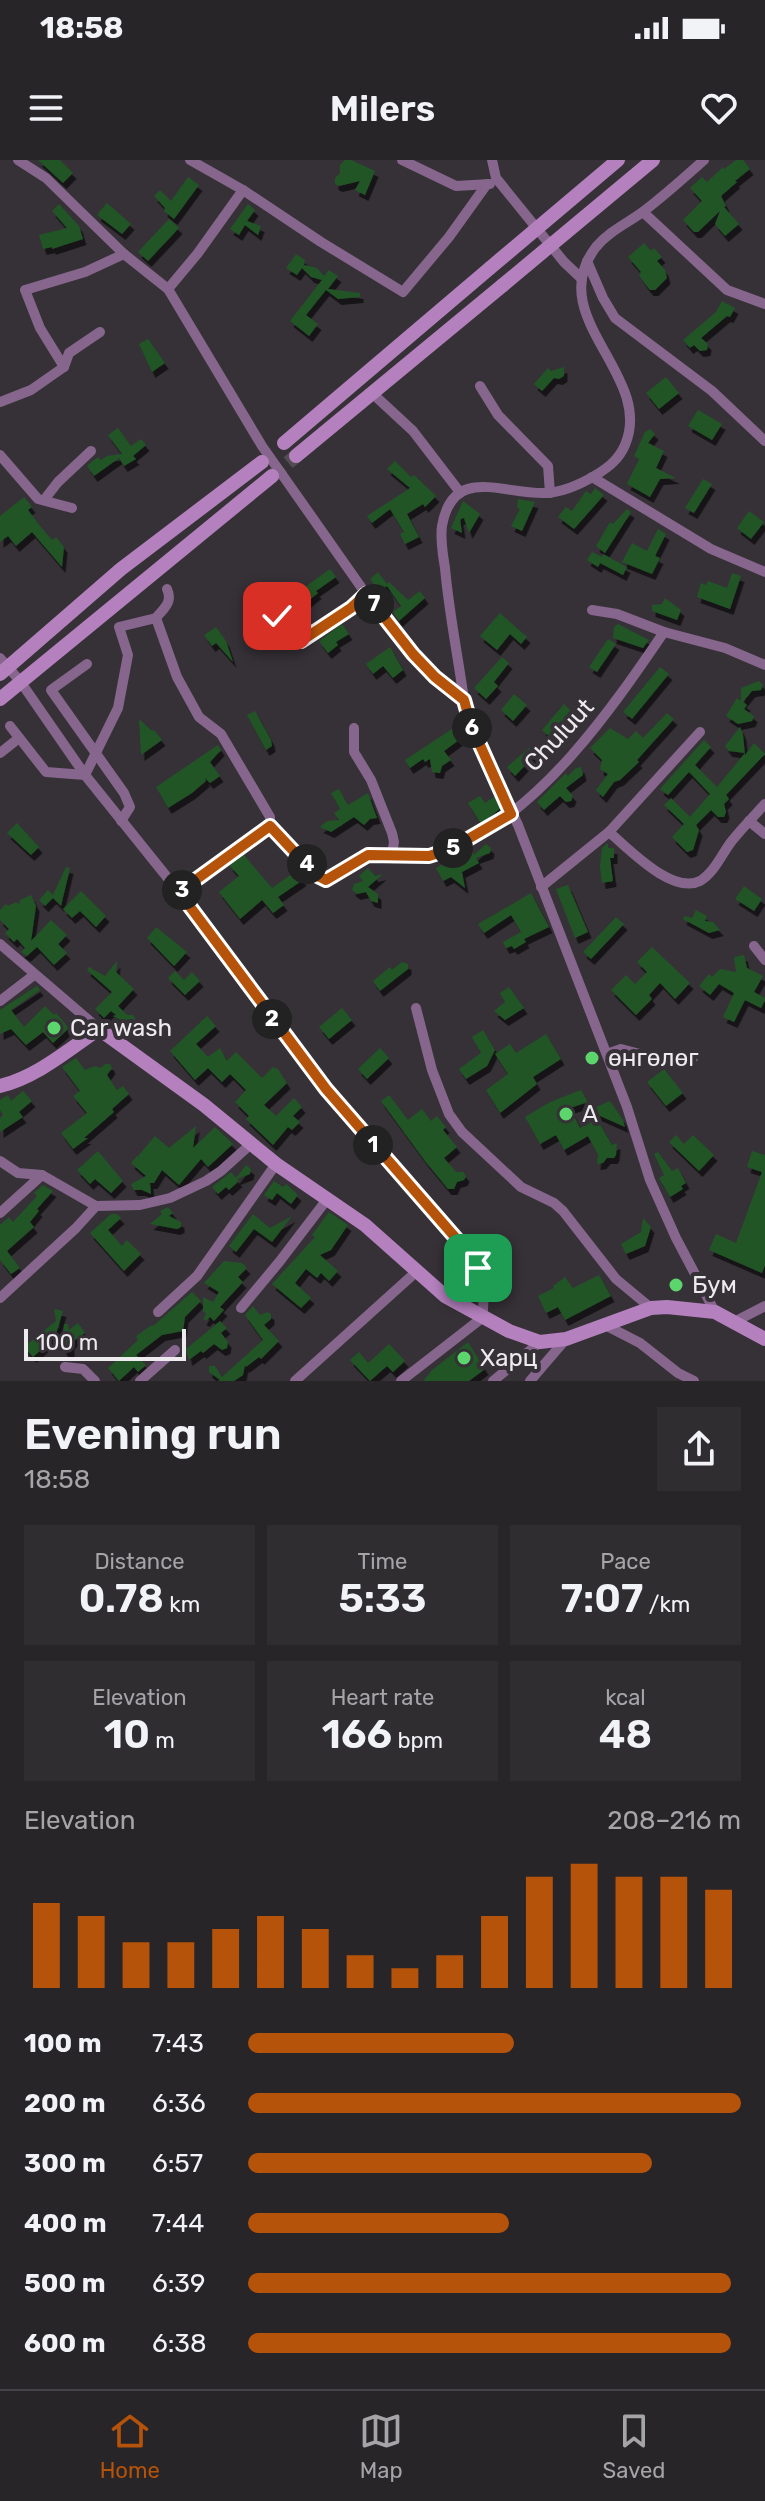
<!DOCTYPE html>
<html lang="en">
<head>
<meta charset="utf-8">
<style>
  :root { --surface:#282529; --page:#302d31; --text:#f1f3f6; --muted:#a5a5a8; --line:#444246; --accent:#b45309 }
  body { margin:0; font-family:Rubik,sans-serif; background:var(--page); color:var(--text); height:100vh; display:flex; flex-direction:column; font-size:30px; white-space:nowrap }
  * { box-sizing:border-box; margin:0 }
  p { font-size:26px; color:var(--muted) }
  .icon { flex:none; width:44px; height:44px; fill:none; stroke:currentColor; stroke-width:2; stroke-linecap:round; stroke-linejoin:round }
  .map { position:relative; height:1221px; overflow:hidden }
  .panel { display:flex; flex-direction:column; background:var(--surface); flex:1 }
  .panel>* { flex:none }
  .scale { position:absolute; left:24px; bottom:20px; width:162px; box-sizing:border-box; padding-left:8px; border:4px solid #eeebef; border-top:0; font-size:22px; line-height:28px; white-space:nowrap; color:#eeebef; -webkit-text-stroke:6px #363137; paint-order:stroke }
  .pin { position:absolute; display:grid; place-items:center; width:68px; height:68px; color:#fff; margin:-34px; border-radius:16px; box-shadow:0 4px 12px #0006 }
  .km { position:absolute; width:40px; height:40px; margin:-20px; border-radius:50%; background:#222; color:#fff; font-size:22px; line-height:40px; text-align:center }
  .round { display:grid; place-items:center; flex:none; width:84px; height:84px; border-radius:0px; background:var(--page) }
  .overview { display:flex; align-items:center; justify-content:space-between; height:136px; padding:0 24px }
  h1 { font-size:44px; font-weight:600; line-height:60px }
  .metrics { display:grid; grid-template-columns:repeat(3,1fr); gap:12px; height:136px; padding:8px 24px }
  .metrics div { display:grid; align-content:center; border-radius:0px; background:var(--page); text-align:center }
  .metrics b { font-size:40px; font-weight:600 }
  .metrics small { font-size:22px; font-weight:400 }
  .metrics p { font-size:22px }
  .chart { height:224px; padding:16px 24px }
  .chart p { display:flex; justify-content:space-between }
  .chart svg { width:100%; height:144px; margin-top:8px; stroke:var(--accent); stroke-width:6 }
  ul { padding:0 24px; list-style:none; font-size:26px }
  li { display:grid; grid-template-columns:128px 96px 1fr; align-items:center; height:60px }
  li i { height:20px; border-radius:10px; background:var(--accent) }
  .status { display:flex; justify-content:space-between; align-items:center; height:56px; padding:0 40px; background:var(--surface); direction:ltr }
  .status svg { height:22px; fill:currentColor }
  header { display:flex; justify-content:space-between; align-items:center; height:104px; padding:0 24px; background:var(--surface); font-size:36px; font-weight:600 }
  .tab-bar { display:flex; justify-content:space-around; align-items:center; height:112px; border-top:2px solid var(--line); background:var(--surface); font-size:22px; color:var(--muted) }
  .tab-bar a { display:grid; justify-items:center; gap:4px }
  .tab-bar .selected { color:var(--accent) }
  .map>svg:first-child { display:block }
  .building { fill:#205527; filter:url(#shadow) }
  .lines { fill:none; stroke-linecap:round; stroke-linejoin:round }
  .secondary-tunnel { stroke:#524d53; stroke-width:14; stroke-dasharray:14 7; stroke-linecap:butt }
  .street { stroke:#86668c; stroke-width:10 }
  .secondary { stroke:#b481be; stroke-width:14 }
  .secondary-bridge { stroke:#b481be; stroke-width:14 }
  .route-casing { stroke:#fff; stroke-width:16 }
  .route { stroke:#b45309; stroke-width:10 }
  .poi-dot { fill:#5dd56d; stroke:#363137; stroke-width:3 }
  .labels { text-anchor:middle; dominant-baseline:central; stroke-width:8; stroke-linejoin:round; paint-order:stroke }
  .street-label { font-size:24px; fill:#eeebef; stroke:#363137 }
  .poi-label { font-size:24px; fill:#eeebef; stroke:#363137; text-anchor:start }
</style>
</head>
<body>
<div class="status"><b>18:58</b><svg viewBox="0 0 49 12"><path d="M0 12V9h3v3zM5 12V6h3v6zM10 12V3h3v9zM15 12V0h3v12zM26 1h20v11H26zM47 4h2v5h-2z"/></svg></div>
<header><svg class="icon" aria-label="menu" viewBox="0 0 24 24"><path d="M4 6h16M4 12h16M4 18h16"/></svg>Milers<svg class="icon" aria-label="heart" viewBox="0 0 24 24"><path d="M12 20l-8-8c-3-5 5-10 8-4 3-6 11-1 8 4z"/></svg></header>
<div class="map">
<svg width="765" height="1221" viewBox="0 0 765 1221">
  <defs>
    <filter id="shadow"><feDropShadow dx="3.5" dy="6" stdDeviation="0" flood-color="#0009"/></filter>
  </defs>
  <rect width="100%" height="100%" fill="#363137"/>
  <g class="building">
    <polygon points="38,0 60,0 73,13 63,23"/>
    <polygon points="345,0 351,0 375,11 365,35 355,30 360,21 339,26 335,24 335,18 340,13 340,5"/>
    <polygon points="736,0 743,0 750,9 735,21 737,22 721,36 726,46 724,47 739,64 725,76 715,64 720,51 698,72 694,72 683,60 702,41 690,28 702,17 707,22 723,7 724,9"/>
    <polygon points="188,17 199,25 174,59 164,51 165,48 154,36 160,30 171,41"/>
    <polygon points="107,43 131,64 122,74 97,55"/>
    <polygon points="59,44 79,66 83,79 52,89 52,87 43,89 39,75 67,68 52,51"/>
    <polygon points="248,44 255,50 247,61 261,66 258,75 245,65 239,75 230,69"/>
    <polygon points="169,59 179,68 148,101 138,92"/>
    <polygon points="644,83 651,91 654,88 662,97 657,101 665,110 667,118 655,130 650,130 645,124 639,115 641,112 628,97"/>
    <polygon points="296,94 305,100 304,105 317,108 324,116 329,110 338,116 328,129 360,133 360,137 338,139 326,130 306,155 318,164 309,176 290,161 322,120 311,117 302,108 297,115 286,108"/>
    <polygon points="722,141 735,148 730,157 727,156 701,178 708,184 707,190 700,191 694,185 690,188 683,180 716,152"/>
    <polygon points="148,179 165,203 152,212 139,184"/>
    <polygon points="564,207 564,216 559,219 554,218 542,231 534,224 548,208 551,211"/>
    <polygon points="666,217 679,233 659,249 646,233"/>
    <polygon points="698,250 722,264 712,280 688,266"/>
    <polygon points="118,268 131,286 141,279 146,285 133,296 136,299 124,306 119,298 94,316 87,306 90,303 98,297 101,300 107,296 122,294 108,275"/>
    <polygon points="650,269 655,274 648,283 664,291 656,308 676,318 660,319 650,337 627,324 639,299 634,296 645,272"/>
    <polygon points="395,301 411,317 414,315 436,336 425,347 423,344 407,354 419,377 405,384 400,374 404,372 390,349 372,363 367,356 410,328 387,309"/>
    <polygon points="703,319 712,324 694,353 685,348"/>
    <polygon points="595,328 604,335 574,369 558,357 566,347 572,351 586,331 591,334"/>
    <polygon points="24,337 32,347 28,350 40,366 52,380 56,377 64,387 62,407 32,372 16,386 8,376 0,382 0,356"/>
    <polygon points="518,339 535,342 522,371 511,366 520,349 517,348"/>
    <polygon points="463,341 480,354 469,373 464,358 460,359 462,373 451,368"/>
    <polygon points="627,349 631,352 605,393 596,386 610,362 613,364"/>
    <polygon points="749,351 764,362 751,379 737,368"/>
    <polygon points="658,369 666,374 655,396 660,398 652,414 622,402 632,383 647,391"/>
    <polygon points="592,392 602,397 603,394 627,407 623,415 600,403 598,407 587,400"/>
    <polygon points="330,409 336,417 316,431 318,433 307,442 304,439 293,448 287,440"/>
    <polygon points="378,412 387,424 389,422 408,440 420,431 425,438 399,461 393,452 401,446 387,426 380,432 370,419"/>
    <polygon points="732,413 741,416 730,449 697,437 701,423 706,425 708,421 727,428"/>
    <polygon points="665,438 681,450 677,460 652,451 652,445 662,444"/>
    <polygon points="500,453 527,477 521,484 510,474 497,490 480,476"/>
    <polygon points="342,464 349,474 336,482 338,485 328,493 319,481"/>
    <polygon points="618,464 649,480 643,488 613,478 614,467"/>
    <polygon points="216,467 226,481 233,502 216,483 212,486 204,475"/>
    <polygon points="608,479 616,484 597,512 589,507"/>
    <polygon points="390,487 403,510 393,518 383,506 373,514 366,504"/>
    <polygon points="502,497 509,503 494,522 498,526 486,539 474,528"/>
    <polygon points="660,507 669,514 632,559 623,552"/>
    <polygon points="759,521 763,525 761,530 752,531 743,542 747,545 744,549 754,556 752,561 738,564 726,556 737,538 741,541 741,528"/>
    <polygon points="514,534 527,545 513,561 501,550"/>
    <polygon points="564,544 571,551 550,577 542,570"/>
    <polygon points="255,551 271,580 272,586 266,590 247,555"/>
    <polygon points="667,553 674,559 637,600 639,602 620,620 614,622 603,637 596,630 608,614 600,609 602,600 590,588 610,568 628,579 636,571 643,578"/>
    <polygon points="139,559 152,571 154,570 162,580 141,595"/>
    <polygon points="455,567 463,577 444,591 451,600 442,606 440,613 432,612 430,599 425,602 423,599 410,608 405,600"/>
    <polygon points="740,567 743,575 745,595 754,583 765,594 726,635 729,639 724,644 726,652 724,657 718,657 711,650 696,665 699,670 693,690 687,692 672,677 684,664 664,645 671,638 690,657 710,634 689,612 668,635 660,629 704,580 711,587 695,605 717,627 745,593 729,591 725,586"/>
    <polygon points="218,585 221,590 210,602 220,616 210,623 205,618 206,621 192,633 168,648 156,627"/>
    <polygon points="529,588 535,590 535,595 515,616 507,607"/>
    <polygon points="581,607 583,615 566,628 573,636 571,641 566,642 560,636 544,650 537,642 566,613 568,616 576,608"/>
    <polygon points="339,629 348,645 368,633 377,658 370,659 364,665 354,657 331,672 320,667 327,661 339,660 334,653 340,649 331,633"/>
    <polygon points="480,636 485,643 494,637 501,648 481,664 468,643"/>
    <polygon points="17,663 39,687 31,695 7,673"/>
    <polygon points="608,683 608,688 614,688 614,698 610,698 613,721 602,723 600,706 602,688"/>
    <polygon points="486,684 491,688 490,693 476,698 479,703 462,712 465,728 451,717 443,721 436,708 471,690 474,695"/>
    <polygon points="244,695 272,728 296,711 303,720 278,737 284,745 273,753 262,740 240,759 219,732 239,716 229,705"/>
    <polygon points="66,707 70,708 61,746 53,738 45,746 39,740 48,730 53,735"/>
    <polygon points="368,708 375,716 383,714 368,727 378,734 378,743 371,741 366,732 357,734 352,730 354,724 363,721 359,716"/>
    <polygon points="568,725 588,772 575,778 556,729"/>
    <polygon points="744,726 762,739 754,751 735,739"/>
    <polygon points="81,731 106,756 96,767 80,751 72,758 63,749"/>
    <polygon points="531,733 549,767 524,779 526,782 514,789 512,786 506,788 503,782 521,772 511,755 484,773 478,764"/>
    <polygon points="31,735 36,746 31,781 51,760 67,775 58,784 67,793 54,805 37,787 27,796 21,792 25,788 17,779 14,782 5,773 9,769 0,760 0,750 6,744 8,746 16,742 19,745 20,740"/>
    <polygon points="696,750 707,756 705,761 713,762 720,770 709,773 683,759 684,756 692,758"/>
    <polygon points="616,757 624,764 591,799 583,792"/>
    <polygon points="156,767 187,792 174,806 147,778"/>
    <polygon points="652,787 690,823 675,839 660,823 649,835 652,839 636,855 611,830 626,815 635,824 647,812 637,802"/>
    <polygon points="744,795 747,808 763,816 754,832 765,838 765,840 761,848 745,840 734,862 723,857 734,833 719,824 710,835 699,826 709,814 712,817 720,809 736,812 734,797"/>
    <polygon points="117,801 116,812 134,829 118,846 127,855 133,855 142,869 122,861 113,856 116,855 111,851 104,858 95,849 112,832 87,810 89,807 105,816"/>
    <polygon points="402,802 408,804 408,809 380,831 373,821 390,807 392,810"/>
    <polygon points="175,811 184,820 192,812 200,821 185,835 168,818"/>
    <polygon points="37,826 40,830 11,850 24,867 45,846 54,855 56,853 69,868 53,883 43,872 26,885 11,869 0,874 0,850"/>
    <polygon points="509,827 524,848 505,860 494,851 505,842 500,833"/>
    <polygon points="342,848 352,860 329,879 319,867"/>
    <polygon points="207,856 216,866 196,884 208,897 220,888 227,901 236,892 262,918 273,907 278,909 287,923 264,945 276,956 294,938 302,947 293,956 300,962 292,970 288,967 273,985 246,959 249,956 235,942 246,930 230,914 222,922 208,908 195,920 170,891"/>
    <polygon points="483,870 495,890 487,906 466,919 459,909 481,893 472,877"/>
    <polygon points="546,874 561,899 533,917 537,924 500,953 486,930 508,914 495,894 510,884 516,893"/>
    <polygon points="380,888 389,898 367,919 358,909"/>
    <polygon points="76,898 85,910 95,906 101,908 105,904 110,904 112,908 107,915 117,930 123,926 129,934 112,949 114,952 84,978 88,978 73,989 61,973 87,953 73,936 80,931 62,907"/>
    <polygon points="664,909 683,933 666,946 647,922"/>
    <polygon points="581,930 588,942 570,948 580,968 597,959 612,985 617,983 616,995 614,998 607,998 603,1003 597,1004 598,995 588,976 564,990 556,975 540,984 525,957 550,942"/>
    <polygon points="23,931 32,941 19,952 23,957 0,972 0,958 3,955 0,950 0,940 8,935 11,941"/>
    <polygon points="389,935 408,960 422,949 431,961 437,956 446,967 443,970 457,987 444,998 456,1012 463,1012 466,1016 464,1020 457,1022 454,1029 448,1029 425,1001 381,941"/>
    <polygon points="610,941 623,960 625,967 598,955 594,948"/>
    <polygon points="196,966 193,988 215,967 233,984 208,1007 201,999 179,1025 162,1010 154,1023 150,1023 151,1034 142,1030 134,1030 131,1024 146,1016 131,1003 137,996 140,998 138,996 155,976 169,988"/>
    <polygon points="676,975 684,984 693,975 714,995 699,1011 669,982"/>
    <polygon points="98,991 123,1021 111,1033 95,1019 90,1024 77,1010"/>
    <polygon points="752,991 765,995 765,1105 762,1113 709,1090 716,1074 736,1083 762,1012 747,1007"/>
    <polygon points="658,992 672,1011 678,1008 686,1023 681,1026 683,1029 670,1037 659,1018 664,1015 654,994"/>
    <polygon points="246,1005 251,1009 250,1014 237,1019 239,1021 229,1030 226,1027 218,1034 212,1027 231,1012 236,1018"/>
    <polygon points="274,1021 283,1027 286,1024 298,1035 291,1044 277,1033 272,1040 264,1035"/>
    <polygon points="43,1025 53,1031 37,1049 39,1051 30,1062 34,1067 7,1091 20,1108 11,1114 0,1100 0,1065 9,1057 13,1062 37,1036 34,1033"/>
    <polygon points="168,1047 173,1053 169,1056 181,1062 181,1067 177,1069 150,1064 162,1054 160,1051"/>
    <polygon points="329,1052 348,1065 331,1090 320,1095 338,1111 329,1121 321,1113 317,1118 306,1109 295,1123 311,1138 301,1148 272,1124 315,1077 312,1075"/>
    <polygon points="111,1054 117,1054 121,1058 108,1070 122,1086 127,1080 141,1094 124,1111 90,1073"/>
    <polygon points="253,1054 270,1068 292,1056 272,1082 254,1069 236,1092 229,1086"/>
    <polygon points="643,1058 651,1067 645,1086 626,1094 621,1084 641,1072"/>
    <polygon points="224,1101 242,1103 247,1108 238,1117 243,1122 220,1147 224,1150 214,1161 210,1157 206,1161 203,1159 206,1154 203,1151 203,1137 213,1142 219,1132 204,1123"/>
    <polygon points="599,1115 611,1136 565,1160 558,1147 546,1153 538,1136 554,1128 553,1126 565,1117 573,1128"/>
    <polygon points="192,1132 201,1141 185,1157 183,1171 162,1175 136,1195 146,1205 138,1212 134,1207 119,1221 108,1208 138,1180 136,1176 152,1165 153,1166"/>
    <polygon points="253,1146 260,1155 267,1152 271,1154 271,1159 264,1165 279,1181 261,1199 259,1197 246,1207 245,1205 243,1215 234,1221 218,1221 220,1220 209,1212 209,1206 215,1206 222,1217 263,1180 245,1155"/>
    <polygon points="54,1149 63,1151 55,1177 33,1197 24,1187 56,1161"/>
    <polygon points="220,1161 227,1168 221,1173 228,1182 227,1188 222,1190 214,1184 203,1193 201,1191 189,1200 186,1189"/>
    <polygon points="78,1163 85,1173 71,1183 71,1191 66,1192 63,1189 64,1164 68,1164 69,1170"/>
    <polygon points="468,1182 485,1209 469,1221 423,1221 432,1210"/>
    <polygon points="389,1184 405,1201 393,1212 387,1206 370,1221 350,1200 359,1192 368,1203"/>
  </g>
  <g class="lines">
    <polyline class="secondary-tunnel" points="272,316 296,296"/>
    <g class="street">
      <polyline points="18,0 46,18 124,94 168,129 262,286 366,434 413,494 435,517 464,540"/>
      <polyline points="190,0 243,30 321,82 403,132 449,77 487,24"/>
      <polyline points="402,0 456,26 490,24"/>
      <polyline points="492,0 496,18 564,102 582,119"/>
      <path d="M704,0C685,17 665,35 644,51C628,63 609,71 596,87C542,157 655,215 625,285C619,299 609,307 596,315C581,324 564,332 546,333C503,335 453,304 442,366C440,380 443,395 445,408C449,453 458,496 464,540L471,565L518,665L603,885L627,947L650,1020L676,1078L715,1152"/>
      <polyline points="643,52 727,130 765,144"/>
      <polyline points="587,101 603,138 615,158 712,231 765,281"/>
      <polyline points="168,129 198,93 243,30"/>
      <polyline points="64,207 69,193 100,172"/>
      <polyline points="480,226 498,255 548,306 550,333"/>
      <polyline points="372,233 413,271 459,331"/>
      <polyline points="0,242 31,230 64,207 40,168 25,130 85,112 124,94"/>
      <polyline points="0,295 38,339 72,348"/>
      <polyline points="592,317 711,389 765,412"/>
      <polyline points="44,340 58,322 91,291"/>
      <path d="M167,429C173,442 164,448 156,458L177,517L199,557L221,574L270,657V666"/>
      <polyline points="592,450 617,454 664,472 725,488 765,505"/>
      <polyline points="277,456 295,481 301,481 351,448 366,434"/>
      <path d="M0,498L20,521L85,615L179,732L326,929L461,1084C479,1109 487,1126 482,1158L401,1221"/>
      <polyline points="87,504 51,530 124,633 130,647 121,661"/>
      <polyline points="10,566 46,612 85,615 118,548 128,495 119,467 156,458"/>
      <polyline points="354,568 354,592 371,620 392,673 394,682 392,694"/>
      <polyline points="0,593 19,578"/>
      <polyline points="749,661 765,674"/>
      <path d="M609,672C628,688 672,735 700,721C714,713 722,694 731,682C742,668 754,656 765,644"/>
      <polyline points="541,727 609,672 700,572"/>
      <path d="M179,732L270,666L316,715L326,720C338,711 353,699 368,695C396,687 421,702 453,688C542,650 611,550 664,472"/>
      <polyline points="0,784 99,869"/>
      <polyline points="754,786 765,800"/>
      <polyline points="0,841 34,815"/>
      <polyline points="416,848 432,910 449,954 462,972 521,1027 554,1043 563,1051 616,1119 651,1148"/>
      <polyline points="607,894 621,889 655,898 693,898"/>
      <polyline points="0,1001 18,1013 42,1015 96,1046 140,1045 170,1038 206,1021 221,1011 252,983"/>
      <polyline points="0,1053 42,1015"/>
      <polyline points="0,1138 76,1068 96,1046"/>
      <polyline points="241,1148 280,1101 328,1038"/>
      <polyline points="158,1152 197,1116 276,1004"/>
      <polyline points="734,1162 765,1146"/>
      <polyline points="605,1165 640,1183 678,1213 694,1221"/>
      <polyline points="65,1207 83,1209 95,1221"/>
      <polyline points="140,1221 175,1190"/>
      <polyline points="295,1221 416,1112"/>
      <polyline points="493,1221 540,1182"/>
      <polyline points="530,1221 566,1179"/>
    </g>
    <g class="secondary">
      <polyline points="284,283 490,108"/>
      <polyline points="296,296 503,125"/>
      <polyline points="0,514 121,409 262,302"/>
      <polyline points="0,539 272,316"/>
      <path d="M0,926C37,917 68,890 99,869L204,945L276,1004L365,1065L445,1136L509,1171L540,1182L566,1179L651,1148L667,1147L715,1152L765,1179"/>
    </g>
    <g class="secondary-bridge">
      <polyline points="490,108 618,0"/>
      <polyline points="503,125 653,0"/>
    </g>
  </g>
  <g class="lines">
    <defs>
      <polyline id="route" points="277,456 295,481 301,481 351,448 366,434 413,494 435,517 464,540 471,565 511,654 451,689 429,696 368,695 326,720 316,715 270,666 179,732 326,929 461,1084 478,1108"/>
    </defs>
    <use href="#route" class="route-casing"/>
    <use href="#route" class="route"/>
  </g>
  <g class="poi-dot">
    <circle cx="54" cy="868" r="8"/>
    <circle cx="592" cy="898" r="8"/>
    <circle cx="566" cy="954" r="8"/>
    <circle cx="676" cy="1125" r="8"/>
    <circle cx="464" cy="1198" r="8"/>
  </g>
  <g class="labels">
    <g class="street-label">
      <text transform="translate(559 575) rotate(-47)">Chuluut</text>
    </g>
    <g class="poi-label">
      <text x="70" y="868">Car wash</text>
      <text x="608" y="898">өнгөлөг</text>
      <text x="582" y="954">A</text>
      <text x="692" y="1125">Бум</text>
      <text x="480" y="1198">Харц</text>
    </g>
  </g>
</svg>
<div class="scale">100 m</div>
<div class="pin" style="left:478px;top:1108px;background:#1e9e55"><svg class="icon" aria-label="arrive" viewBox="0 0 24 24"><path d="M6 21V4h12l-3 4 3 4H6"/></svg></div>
<div class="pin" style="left:277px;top:456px;background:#d93025"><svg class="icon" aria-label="check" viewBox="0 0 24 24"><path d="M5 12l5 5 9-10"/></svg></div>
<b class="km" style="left:373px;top:985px">1</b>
<b class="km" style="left:272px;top:859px">2</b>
<b class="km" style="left:182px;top:730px">3</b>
<b class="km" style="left:307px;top:704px">4</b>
<b class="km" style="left:453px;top:688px">5</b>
<b class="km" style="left:472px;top:568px">6</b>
<b class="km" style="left:374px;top:444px">7</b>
</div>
<section class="panel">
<div class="overview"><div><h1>Evening run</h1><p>18:58</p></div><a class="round"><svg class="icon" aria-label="share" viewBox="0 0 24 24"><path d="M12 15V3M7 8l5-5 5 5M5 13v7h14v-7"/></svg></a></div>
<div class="metrics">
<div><p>Distance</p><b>0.78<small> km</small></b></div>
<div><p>Time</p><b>5:33</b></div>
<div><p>Pace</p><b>7:07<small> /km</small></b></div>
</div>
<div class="metrics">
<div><p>Elevation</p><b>10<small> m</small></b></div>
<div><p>Heart rate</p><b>166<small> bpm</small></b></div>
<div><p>kcal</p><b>48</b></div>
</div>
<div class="chart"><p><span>Elevation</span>208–216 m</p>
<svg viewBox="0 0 160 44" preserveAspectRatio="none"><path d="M5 44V18M15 44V22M25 44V30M35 44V30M45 44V26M55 44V22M65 44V26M75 44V34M85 44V38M95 44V34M105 44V22M115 44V10M125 44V6M135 44V10M145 44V10M155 44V14"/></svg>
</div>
<ul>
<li><b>100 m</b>7:43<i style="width:54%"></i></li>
<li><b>200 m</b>6:36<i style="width:100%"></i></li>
<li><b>300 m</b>6:57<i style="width:82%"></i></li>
<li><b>400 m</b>7:44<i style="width:53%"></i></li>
<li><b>500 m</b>6:39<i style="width:98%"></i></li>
<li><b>600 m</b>6:38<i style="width:98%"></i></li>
</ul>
</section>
<nav class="tab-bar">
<a class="selected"><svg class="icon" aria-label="home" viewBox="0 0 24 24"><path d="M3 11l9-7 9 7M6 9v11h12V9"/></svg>Home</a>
<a><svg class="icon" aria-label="map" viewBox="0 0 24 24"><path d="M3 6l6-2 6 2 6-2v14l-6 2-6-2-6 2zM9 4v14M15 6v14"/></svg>Map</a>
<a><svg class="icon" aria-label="saved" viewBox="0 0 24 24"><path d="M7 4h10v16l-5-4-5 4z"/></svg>Saved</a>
</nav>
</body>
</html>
